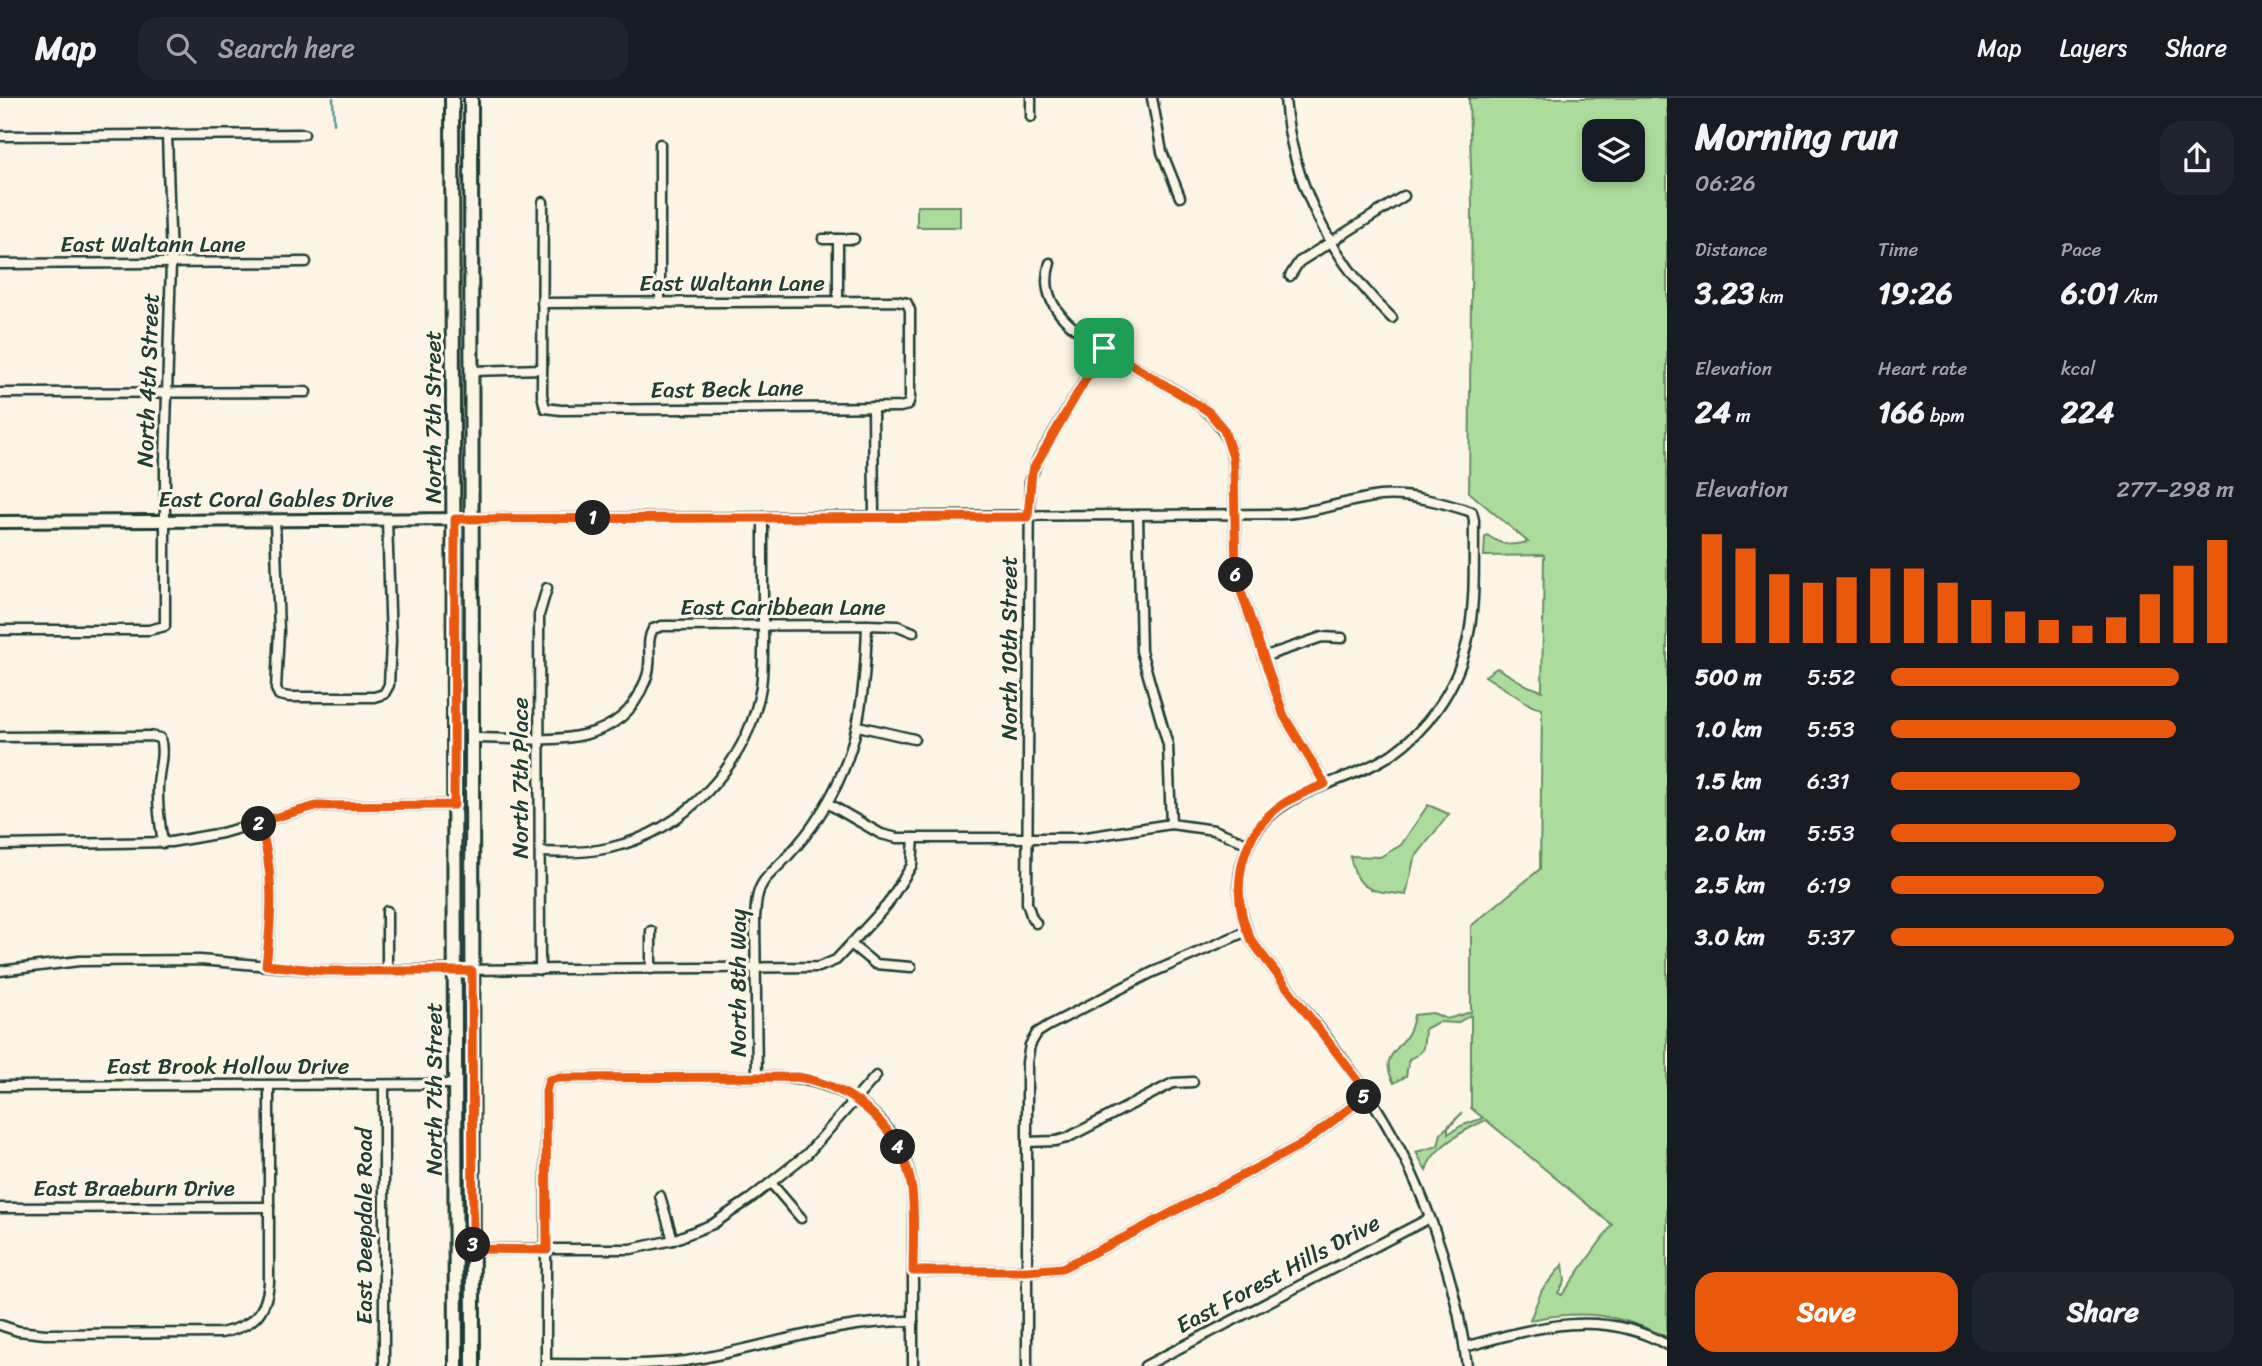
<!DOCTYPE html>
<html lang="en">
<head>
<meta charset="utf-8">
<style>
  :root { --surface:#171b24; --page:#20242c; --text:#f1f3f6; --muted:#9ea1a6; --line:#363941; --accent:#ea580c }
  body { margin:0; font-family:Sriracha,sans-serif; background:var(--page); color:var(--text); height:100vh; display:flex; flex-direction:column; font-size:26px; white-space:nowrap }
  * { box-sizing:border-box; margin:0 }
  p { font-size:23px; color:var(--muted) }
  .icon { flex:none; width:38px; height:38px; fill:none; stroke:currentColor; stroke-width:2; stroke-linecap:round; stroke-linejoin:round }
  .map { position:relative; flex:1; overflow:hidden }
  .panel { display:flex; flex-direction:column; background:var(--surface); width:595px }
  .panel>* { flex:none }
  .buttons { position:absolute; left:1582px; top:21px; display:grid; gap:14px }
  .buttons a { display:grid; place-items:center; width:63px; height:63px; border-radius:14px; background:var(--surface); box-shadow:0 4px 10px #0003; font-size:35px }
  .pin { position:absolute; display:grid; place-items:center; width:60px; height:60px; color:#fff; margin:-30px; border-radius:14px; box-shadow:0 4px 10px #0006 }
  .km { position:absolute; width:35px; height:35px; margin:-18px; border-radius:50%; background:#222; color:#fff; font-size:19px; line-height:35px; text-align:center }
  .round { display:grid; place-items:center; flex:none; width:74px; height:74px; border-radius:21px; background:var(--page) }
  .summary { display:flex; align-items:center; justify-content:space-between; height:119px; padding:0 28px }
  h1 { font-size:38px; font-weight:700; line-height:52px }
  .figures { display:grid; grid-template-columns:repeat(3,1fr); gap:10px; height:119px; padding:7px 28px }
  .figures div { display:grid; align-content:center }
  .figures b { font-size:30px; font-weight:700 }
  .figures small { font-size:19px; font-weight:400 }
  .figures p { font-size:19px }
  .chart { height:196px; padding:14px 28px }
  .chart p { display:flex; justify-content:space-between }
  .chart svg { width:100%; height:126px; margin-top:7px; stroke:var(--accent); stroke-width:6 }
  .button { display:flex; gap:14px; margin-top:auto; padding:14px 28px }
  .button a { flex:1; height:80px; border-radius:21px; background:var(--accent); color:#fff; font-size:28px; font-weight:700; line-height:80px; text-align:center }
  .button a+a { background:var(--page); color:var(--text) }
  ul { padding:0 28px; list-style:none; font-size:23px }
  li { display:grid; grid-template-columns:112px 84px 1fr; align-items:center; height:52px }
  li i { height:18px; border-radius:9px; background:var(--accent) }
  header { display:flex; align-items:center; gap:42px; box-sizing:border-box; height:98px; padding:0 35px; background:var(--surface); border-bottom:2px solid var(--line) }
  header strong { font-size:33px }
  nav { display:flex; gap:38px; margin-inline-start:auto; font-size:24px }
  .search { width:490px; height:63px; background:var(--page); display:flex; align-items:center; gap:18px; box-sizing:border-box; padding:0 24px; border-radius:21px; color:var(--muted); font-size:26px }
  main { display:flex; flex:1; min-height:0 }
  .map>svg:first-child { display:block }
  .green { fill:#acdc9b; stroke:#668c68; stroke-width:2; fill-rule:evenodd }
  .lines { fill:none; stroke-linecap:round; stroke-linejoin:round }
  .stream { stroke:#5a959a; stroke-width:2.5 }
  .street-casing { stroke:#1f3d34; stroke-width:13 }
  .secondary-casing { stroke:#1f3d34; stroke-width:16 }
  .primary-casing { stroke:#1f3d34; stroke-width:18 }
  .street { stroke:#fcf5e5; stroke-width:8 }
  .secondary { stroke:#fcf5e5; stroke-width:10 }
  .primary { stroke:#fcf5e5; stroke-width:12 }
  .route-casing { stroke:#fff; stroke-width:14 }
  .route { stroke:#ea580c; stroke-width:9 }
  .labels { text-anchor:middle; dominant-baseline:central; stroke-width:6; stroke-linejoin:round; paint-order:stroke }
  .street-label { font-size:23px; fill:#1f3d34; stroke:#fcf5e5 }
</style>
</head>
<body>
<header>
<strong>Map</strong>
<div class="search"><svg class="icon" aria-label="search" viewBox="0 0 24 24"><circle cx="10" cy="10" r="6"/><path d="M15 15l6 6"/></svg>Search here</div>
<nav><a>Map</a><a>Layers</a><a>Share</a></nav>
</header>
<main>
<div class="map">
<svg width="1667" height="1268" viewBox="0 0 1667 1268">
  <rect width="100%" height="100%" fill="#fcf5e5"/>
  <filter id="ink" filterUnits="userSpaceOnUse"><feTurbulence type="fractalNoise" baseFrequency=".0143" numOctaves="2"/><feDisplacementMap in="SourceGraphic" scale="14" xChannelSelector="R" yChannelSelector="G"/><feConvolveMatrix kernelMatrix="1 2 1 2 8 2 1 2 1" color-interpolation-filters="sRGB"/></filter>
  <g filter="url(#ink)">
    <g class="green">
      <path d="M1469,0H1667V1239C1618,1216 1584,1211 1530,1222L1542,1192L1563,1166L1565,1183L1558,1195L1562,1197L1612,1127L1486,1022C1466,1031 1431,1050 1426,1073L1416,1054L1438,1048L1441,1035L1462,1015L1448,1030V1036L1461,1028L1483,1020L1471,1010V917L1457,925L1438,924L1425,931C1423,948 1427,954 1409,961L1406,978L1394,985C1379,957 1398,955 1409,934C1412,929 1413,922 1414,917L1433,915L1447,921L1471,914V828L1540,771L1542,611L1532,608L1485,578L1497,570L1528,588L1542,593L1544,457L1484,458L1485,439L1487,437C1503,448 1510,448 1528,444L1469,394L1472,107ZM1594,33H1633V72H1594Z"/>
      <rect x="917" y="108" width="43" height="21"/>
      <path d="M1428,707L1449,716L1414,761L1406,797C1372,792 1358,796 1350,758L1380,759L1401,747Z"/>
    </g>
    <g class="lines">
      <polyline class="stream" points="333,0 334,26"/>
      <defs>
        <g id="street">
          <polyline points="1031,0 1031,19"/>
          <polyline points="1152,0 1162,54 1180,99"/>
          <path d="M1285,0C1291,84 1332,163 1392,220"/>
          <polyline points="0,38 304,36"/>
          <polyline points="660,46 660,205"/>
          <polyline points="823,141 854,141"/>
          <polyline points="838,141 838,204"/>
          <path d="M1050,165C1033,217 1094,244 1130,266C1154,280 1177,293 1200,308C1222,324 1232,345 1234,371L1236,479L1284,618L1325,686"/>
          <polyline points="0,166 306,164"/>
          <polyline points="1290,178 1299,164 1404,98"/>
          <polyline points="542,205 896,203 907,205 910,212 910,300 908,307 900,309 561,312 545,310 542,297 543,104"/>
          <polyline points="471,273 542,271"/>
          <polyline points="0,295 306,294"/>
          <polyline points="873,309 874,418"/>
          <polyline points="1138,417 1141,553 1168,647 1171,726"/>
          <path d="M471,421L1282,416C1316,415 1347,402 1380,398C1409,395 1444,405 1472,414L1474,422C1473,492 1480,551 1437,611C1425,628 1409,644 1392,656C1336,693 1259,690 1241,769C1236,793 1241,820 1251,842C1289,893 1331,942 1367,995C1419,1072 1456,1176 1467,1268"/>
          <polyline points="275,422 279,533 276,591 279,597 289,599 374,599 384,596 389,587 391,543 387,422"/>
          <polyline points="0,532 149,532 165,528 165,362 171,165 167,36"/>
          <polyline points="1263,559 1322,539 1342,540"/>
          <polyline points="858,628 914,641"/>
          <path d="M0,639L150,638L160,640C165,656 158,673 158,689C157,708 160,726 163,745"/>
          <path d="M472,640C530,639 616,657 643,588C646,582 649,574 649,567C651,554 646,543 653,531L662,528L867,527L898,528L913,534"/>
          <polyline points="827,705 881,736 897,740 1080,740 1171,726 1214,732 1249,746"/>
          <path d="M259,724C275,772 272,818 266,867"/>
          <polyline points="0,747 171,744 222,735 316,708 454,707"/>
          <path d="M540,754C563,755 586,755 609,750C685,733 748,666 761,589C764,566 763,543 763,520C763,486 763,452 763,419"/>
          <polyline points="1036,825 1032,820 1027,805 1030,382 1038,361 1104,250"/>
          <polyline points="651,833 651,871"/>
          <polyline points="852,847 875,866 911,869"/>
          <polyline points="540,872 539,517 547,490"/>
          <polyline points="0,873 79,863 200,862 325,873 819,869 836,862 887,807 912,767 914,740"/>
          <polyline points="387,873 387,813"/>
          <path d="M757,979L755,820C756,807 756,794 764,783C770,775 779,768 786,760C798,747 810,733 819,718C859,658 865,597 867,527"/>
          <polyline points="0,988 455,986"/>
          <polyline points="1027,1044 1056,1043 1067,1040 1173,985 1193,984"/>
          <polyline points="771,1085 801,1120"/>
          <polyline points="660,1098 673,1142"/>
          <polyline points="0,1110 269,1109"/>
          <polyline points="473,1151 631,1151 673,1142 713,1126 750,1101 807,1056 876,978"/>
          <polyline points="913,1173 1027,1173 1062,1170 1129,1137 1304,1045 1368,996"/>
          <path d="M0,1227L18,1233L45,1236L221,1235C252,1228 266,1217 269,1185V987"/>
          <path d="M1465,1249C1533,1230 1601,1209 1667,1247"/>
          <path d="M546,1266C592,1266 641,1268 686,1263C761,1251 836,1222 913,1223"/>
          <polyline points="384,1268 384,987"/>
          <path d="M546,1268V993L549,982L558,980L778,979C836,981 891,1013 908,1071C915,1095 913,1121 913,1145C913,1186 913,1227 913,1268"/>
          <polyline points="1027,1268 1027,964 1030,947 1037,935 1048,928 1151,875 1247,833"/>
          <polyline points="1145,1268 1430,1120"/>
        </g>
        <polyline id="secondary" points="0,424 471,421"/>
        <g id="primary">
          <polyline points="452,0 456,1268"/>
          <polyline points="471,0 473,1268"/>
        </g>
      </defs>
      <use href="#street" class="street-casing"/>
      <use href="#secondary" class="secondary-casing"/>
      <use href="#primary" class="primary-casing"/>
      <use href="#street" class="street"/>
      <use href="#secondary" class="secondary"/>
      <use href="#primary" class="primary"/>
    </g>
  </g>
  <g class="lines" filter="url(#ink)">
    <defs>
      <path id="route" d="M1104,250L1200,308L1209,314L1224,332L1233,359L1234,371L1236,479L1284,618L1325,686C1308,693 1290,700 1276,711C1237,742 1230,799 1251,842L1368,996L1304,1045L1129,1137L1062,1170L1027,1173H913C913,1146 915,1118 912,1092C904,1033 856,989 798,979L558,980L549,982L546,993L547,1152L473,1151L472,873H325L266,867C272,817 275,772 259,724L316,708L454,707L455,421L1028,419L1032,373Z"/>
    </defs>
    <use href="#route" class="route-casing"/>
    <use href="#route" class="route"/>
  </g>
  <g class="labels">
    <g class="street-label">
      <text x="153" y="146">East Waltann Lane</text>
      <text x="732" y="185">East Waltann Lane</text>
      <text transform="translate(148 282) rotate(-88)">North 4th Street</text>
      <text transform="translate(727 291) rotate(-1)">East Beck Lane</text>
      <text transform="translate(433 319) rotate(-90)">North 7th Street</text>
      <text x="276" y="401">East Coral Gables Drive</text>
      <text x="783" y="509">East Caribbean Lane</text>
      <text transform="translate(1009 550) rotate(-90)">North 10th Street</text>
      <text transform="translate(520 680) rotate(-90)">North 7th Place</text>
      <text transform="translate(738 885) rotate(-90)">North 8th Way</text>
      <text x="228" y="968">East Brook Hollow Drive</text>
      <text transform="translate(434 991) rotate(-90)">North 7th Street</text>
      <text x="134" y="1090">East Braeburn Drive</text>
      <text transform="translate(364 1128) rotate(-90)">East Deepdale Road</text>
      <text transform="translate(1278 1176) rotate(-28)">East Forest Hills Drive</text>
    </g>
  </g>
</svg>
<div class="buttons">
<a><svg class="icon" aria-label="layers" viewBox="0 0 24 24"><path d="M12 4l9 5-9 5-9-5zM3 14l9 5 9-5"/></svg></a>
</div>
<div class="pin" style="left:1104px;top:250px;background:#1e9e55"><svg class="icon" aria-label="arrive" viewBox="0 0 24 24"><path d="M6 21V4h12l-3 4 3 4H6"/></svg></div>
<b class="km" style="left:593px;top:420px">1</b>
<b class="km" style="left:259px;top:726px">2</b>
<b class="km" style="left:473px;top:1147px">3</b>
<b class="km" style="left:898px;top:1049px">4</b>
<b class="km" style="left:1364px;top:999px">5</b>
<b class="km" style="left:1236px;top:477px">6</b>
</div>
<section class="panel">
<div class="summary"><div><h1>Morning run</h1><p>06:26</p></div><a class="round"><svg class="icon" aria-label="share" viewBox="0 0 24 24"><path d="M12 15V3M7 8l5-5 5 5M5 13v7h14v-7"/></svg></a></div>
<div class="figures">
<div><p>Distance</p><b>3.23<small> km</small></b></div>
<div><p>Time</p><b>19:26</b></div>
<div><p>Pace</p><b>6:01<small> /km</small></b></div>
</div>
<div class="figures">
<div><p>Elevation</p><b>24<small> m</small></b></div>
<div><p>Heart rate</p><b>166<small> bpm</small></b></div>
<div><p>kcal</p><b>224</b></div>
</div>
<div class="chart"><p><span>Elevation</span>277–298 m</p>
<svg viewBox="0 0 160 44" preserveAspectRatio="none"><path d="M5 44V6M15 44V11M25 44V20M35 44V23M45 44V21M55 44V18M65 44V18M75 44V23M85 44V29M95 44V33M105 44V36M115 44V38M125 44V35M135 44V27M145 44V17M155 44V8"/></svg>
</div>
<ul>
<li><b>500 m</b>5:52<i style="width:84%"></i></li>
<li><b>1.0 km</b>5:53<i style="width:83%"></i></li>
<li><b>1.5 km</b>6:31<i style="width:55%"></i></li>
<li><b>2.0 km</b>5:53<i style="width:83%"></i></li>
<li><b>2.5 km</b>6:19<i style="width:62%"></i></li>
<li><b>3.0 km</b>5:37<i style="width:100%"></i></li>
</ul>
<div class="button"><a>Save</a><a>Share</a></div>
</section>
</main>
</body>
</html>
